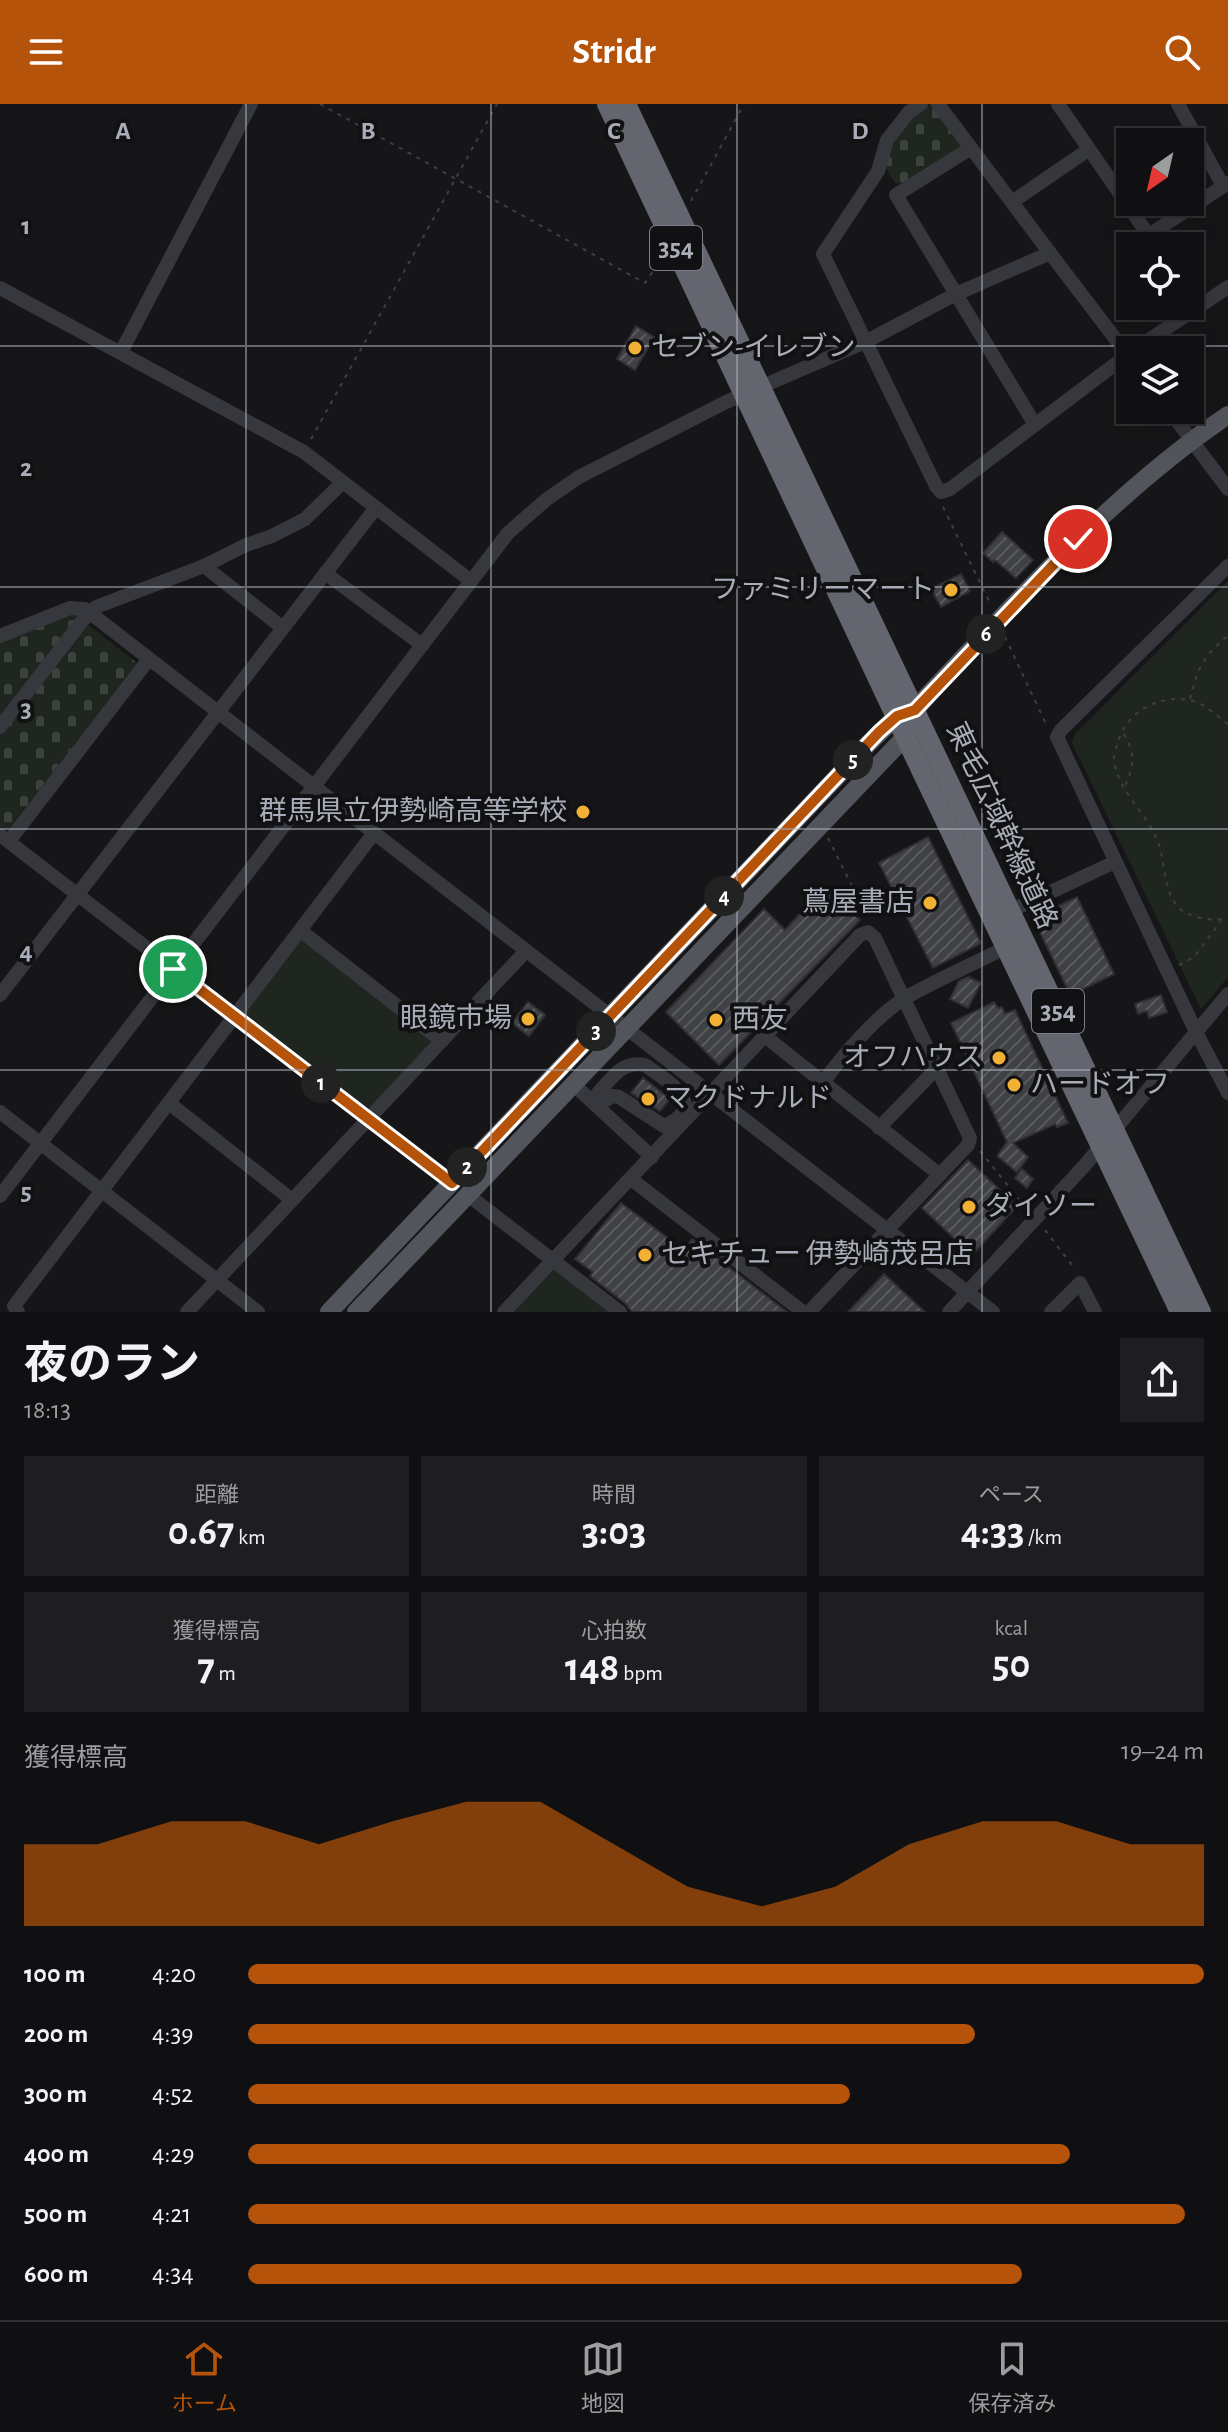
<!DOCTYPE html>
<html lang="ja">
<head>
<meta charset="utf-8">
<style>
  :root { --surface:#101012; --page:#1e1e20; --text:#f1f3f6; --muted:#9c9d9f; --line:#303032; --accent:#b45309 }
  body { margin:0; font-family:"Alegreya Sans","Noto Sans JP",sans-serif; background:var(--page); color:var(--text); height:100vh; display:flex; flex-direction:column; font-size:30px; white-space:nowrap }
  * { box-sizing:border-box; margin:0 }
  p { font-size:26px; color:var(--muted) }
  .icon { flex:none; width:44px; height:44px; fill:none; stroke:currentColor; stroke-width:2; stroke-linecap:round; stroke-linejoin:round }
  .map { position:relative; height:1208px; overflow:hidden }
  .details { display:flex; flex-direction:column; background:var(--surface); flex:1 }
  .details>* { flex:none }
  .needle { width:52px; rotate:214deg }
  .fabs { position:absolute; left:1116px; top:24px; display:grid; gap:16px }
  .fabs a { display:grid; place-items:center; width:88px; height:88px; border-radius:0px; background:var(--surface); box-shadow:0 8px 32px #0002,0 0 0 2px var(--line); font-size:40px }
  .pin { position:absolute; display:grid; place-items:center; width:68px; height:68px; color:#fff; margin:-34px; border:4px solid #fff; border-radius:50%; box-shadow:0 2px 8px #0007 }
  .km { position:absolute; width:40px; height:40px; margin:-20px; border-radius:50%; background:#222; color:#fff; font-size:22px; line-height:40px; text-align:center }
  .round { display:grid; place-items:center; flex:none; width:84px; height:84px; border-radius:0px; background:var(--page) }
  .headline { display:flex; align-items:center; justify-content:space-between; height:136px; padding:0 24px }
  h1 { font-size:44px; font-weight:700; line-height:60px }
  .stats { display:grid; grid-template-columns:repeat(3,1fr); gap:12px; height:136px; padding:8px 24px }
  .stats div { display:grid; align-content:center; border-radius:0px; background:var(--page); text-align:center }
  .stats b { font-size:40px; font-weight:700 }
  .stats small { font-size:22px; font-weight:400 }
  .stats p { font-size:22px }
  .chart { height:224px; padding:16px 24px }
  .chart p { display:flex; justify-content:space-between }
  .chart svg { width:100%; height:144px; margin-top:8px; fill:var(--accent); opacity:.7 }
  ul { padding:0 24px; list-style:none; font-size:26px }
  li { display:grid; grid-template-columns:128px 96px 1fr; align-items:center; height:60px }
  li i { height:20px; border-radius:10px; background:var(--accent) }
  header { display:flex; justify-content:space-between; align-items:center; height:104px; padding:0 24px; background:var(--accent); color:#fff; font-size:36px; font-weight:700 }
  .tabs { display:flex; justify-content:space-around; align-items:center; height:112px; border-top:2px solid var(--line); background:var(--surface); font-size:22px; color:var(--muted) }
  .tabs a { display:grid; justify-items:center; gap:4px }
  .tabs .on { color:var(--accent) }
  .map>svg:first-child { display:block }
  .cemetery { fill:url(#cemetery-stones) }
  .green { fill:#1e261f }
  .building { fill:url(#building-hatch); stroke:#303034; stroke-width:2 }
  .lines { fill:none; stroke-linecap:round; stroke-linejoin:round }
  .path { stroke:#3d3f44; stroke-width:2; stroke-dasharray:4 6; stroke-linecap:butt }
  .minor { stroke:#37383d; stroke-width:14 }
  .major { stroke:#53555c; stroke-width:18 }
  .highway { stroke:#63666e; stroke-width:20 }
  .route-casing { stroke:#fff; stroke-width:16 }
  .route { stroke:#b45309; stroke-width:10 }
  .grid { fill:none; stroke:#a8adb8; stroke-width:2; stroke-opacity:0.55 }
  .poi-dot { fill:#f2b134; stroke:#111113; stroke-width:3 }
  .labels { text-anchor:middle; dominant-baseline:central; stroke-width:8; stroke-linejoin:round; paint-order:stroke }
  .shield { fill:#111113; stroke:#7b7e86; stroke-width:2 }
  .shield-label { font-size:26px; font-weight:bold; fill:#a8adb8 }
  .poi-label { font-size:28px; fill:#a8adb8; stroke:#111113; text-anchor:start }
  .street-label { font-size:28px; fill:#a8adb8; stroke:#111113 }
  .grid-label { font-size:26px; text-anchor:middle; font-weight:bold; fill:#a8adb8; stroke:#111113; stroke-width:8; stroke-linejoin:round; paint-order:stroke }
</style>
</head>
<body>
<header><svg class="icon" aria-label="menu" viewBox="0 0 24 24"><path d="M4 6h16M4 12h16M4 18h16"/></svg>Stridr<svg class="icon" aria-label="search" viewBox="0 0 24 24"><circle cx="10" cy="10" r="6"/><path d="M15 15l6 6"/></svg></header>
<div class="map">
<svg width="1228" height="1208" viewBox="0 0 1228 1208">
  <defs>
    <pattern id="cemetery-stones" width="16" height="16" patternUnits="userSpaceOnUse" patternTransform="scale(2)"><rect width="16" height="16" fill="#1e261f"/><path d="M2 7V4a2 2 0 0 1 4 0v3zM10 15v-3a2 2 0 0 1 4 0v3z" fill="#3c433d"/></pattern>
    <pattern id="building-hatch" width="6" height="6" patternUnits="userSpaceOnUse" patternTransform="scale(2)"><rect width="6" height="6" fill="#404145"/><path d="M-1 1l2-2M0 6l6-6M5 7l2-2" fill="none" stroke="#595a5e"/></pattern>
  </defs>
  <rect width="100%" height="100%" fill="#161618"/>
  <g class="cemetery">
    <path d="M929,0H932L960,39V45L900,80L895,79L885,62C893,35 906,17 929,0Z"/>
    <polygon points="73,509 137,559 9,725 3,725 0,723 0,538"/>
  </g>
  <g class="green">
    <polygon points="1228,477 1228,873 1201,905 1072,639 1074,631"/>
    <polygon points="299,836 305,837 430,935 430,940 370,1003 363,1002 246,911 246,905"/>
    <polygon points="554,1166 610,1208 511,1208 549,1168"/>
  </g>
  <g class="building">
    <polygon points="1198,64 1206,75 1194,83 1190,77 1190,69"/>
    <polygon points="636,222 654,233 635,266 617,255"/>
    <polygon points="1002,428 1033,456 1016,474 995,456 993,458 983,449"/>
    <polygon points="961,470 970,487 941,503 931,485"/>
    <polygon points="928,733 981,839 933,864 879,759"/>
    <polygon points="825,783 860,816 719,961 666,908 764,805 785,826"/>
    <polygon points="1077,793 1114,870 1075,889 1068,886 1033,814"/>
    <polygon points="968,873 981,879 968,904 950,895 959,877"/>
    <polygon points="1161,891 1167,908 1149,914 1147,907 1138,910 1135,900"/>
    <polygon points="528,898 545,911 529,932 512,919"/>
    <polygon points="994,898 998,904 1002,903 1005,910 1015,906 1068,1019 1057,1023 1055,1020 1013,1039 1028,1053 1017,1068 997,1052 1007,1038 951,919"/>
    <polygon points="643,974 670,995 660,1007 631,989"/>
    <polygon points="968,1056 1017,1102 972,1151 922,1104"/>
    <polygon points="1022,1065 1033,1075 1027,1084 1015,1074"/>
    <polygon points="621,1099 684,1146 692,1135 787,1208 632,1208 626,1200 590,1172 593,1168 575,1155"/>
    <polygon points="884,1170 925,1208 848,1208"/>
  </g>
  <g class="lines">
    <g class="path">
      <polyline points="320,0 645,179 663,153"/>
      <polyline points="691,97 744,0"/>
      <polyline points="311,335 497,0"/>
      <polyline points="943,403 991,501"/>
      <polyline points="1005,533 1047,622"/>
      <path d="M1190,595C1198,564 1202,553 1228,532"/>
      <path d="M1228,620C1218,613 1205,600 1193,597C1159,589 1126,607 1117,641C1116,646 1113,653 1114,658C1119,687 1144,707 1156,733C1166,754 1162,783 1177,802C1187,814 1214,818 1228,814"/>
      <path d="M1124,630C1136,651 1134,663 1124,684"/>
      <polyline points="828,734 868,814"/>
      <polyline points="1179,861 1194,853 1221,817"/>
      <polyline points="980,1047 1026,1104"/>
      <polyline points="1045,1126 1075,1165"/>
    </g>
    <g class="minor">
      <polyline points="921,0 909,8 887,36 878,67 823,150 936,382 941,388 950,385 1130,249"/>
      <polyline points="938,0 1050,149"/>
      <polyline points="1058,0 1156,142"/>
      <polyline points="1178,0 1223,82"/>
      <polyline points="971,44 896,91 1034,319"/>
      <polyline points="1012,98 1088,46"/>
      <polyline points="1149,131 1228,79"/>
      <polyline points="0,184 304,348 471,477"/>
      <polyline points="1134,246 1228,183"/>
      <polyline points="121,248 251,0"/>
      <polyline points="1169,306 1228,385"/>
      <polyline points="204,462 283,524"/>
      <polyline points="1228,462 1061,626 1057,633 1196,928 1228,989"/>
      <polyline points="325,469 422,541"/>
      <polyline points="0,532 70,504 85,505 993,1208"/>
      <polyline points="0,623 83,516 96,503 204,462 246,441 272,432 305,415 342,379"/>
      <polyline points="0,731 452,1079"/>
      <polyline points="9,737 149,555"/>
      <polyline points="1010,807 1115,758"/>
      <polyline points="301,827 442,937"/>
      <polyline points="0,891 375,405"/>
      <polyline points="766,933 940,1071"/>
      <polyline points="573,980 652,1053"/>
      <path d="M822,980C842,952 876,912 905,894C938,875 973,860 1007,843"/>
      <polyline points="169,999 292,1096"/>
      <path d="M596,1001L613,992L619,993L664,1022C711,1001 666,976 645,961C622,956 612,974 598,989L600,997"/>
      <polyline points="0,1008 258,1208"/>
      <polyline points="879,1024 937,964"/>
      <polyline points="631,1075 803,1208"/>
      <polyline points="468,1091 620,1208"/>
      <polyline points="0,1092 508,429 547,395 579,373 726,298 867,237 956,190 1050,149 1130,254"/>
      <polyline points="18,1208 14,1202 374,729"/>
      <polyline points="187,1208 526,847"/>
      <polyline points="504,1208 860,831 868,828 875,834 970,1034 968,1041 809,1208"/>
      <polyline points="949,1208 1085,1061 1228,890"/>
      <polyline points="1051,1208 1080,1179 1095,1208"/>
    </g>
    <g class="major">
      <polyline points="329,1208 869,639 897,612 907,609"/>
      <path d="M356,1208L906,632L915,606L928,591C1022,492 1114,388 1228,311"/>
    </g>
    <g class="highway">
      <polyline points="607,0 913,649 1180,1208"/>
      <polyline points="626,0 1201,1208"/>
    </g>
  </g>
  <g class="lines">
    <defs>
      <polyline id="route" points="173,865 452,1079 879,628 897,612 915,606 1078,435"/>
    </defs>
    <use href="#route" class="route-casing"/>
    <use href="#route" class="route"/>
  </g>
  <path class="grid" d="M246,0V1208M491,0V1208M737,0V1208M982,0V1208M0,242H1228M0,483H1228M0,725H1228M0,966H1228"/>
  <g class="poi-dot">
    <circle cx="635" cy="244" r="8"/>
    <circle cx="951" cy="486" r="8"/>
    <circle cx="583" cy="708" r="8"/>
    <circle cx="930" cy="799" r="8"/>
    <circle cx="528" cy="915" r="8"/>
    <circle cx="716" cy="916" r="8"/>
    <circle cx="999" cy="954" r="8"/>
    <circle cx="1014" cy="981" r="8"/>
    <circle cx="648" cy="995" r="8"/>
    <circle cx="969" cy="1103" r="8"/>
    <circle cx="645" cy="1151" r="8"/>
  </g>
  <g class="labels">
    <g class="shield">
      <rect x="650" y="122" width="52" height="44" rx="6"/>
      <rect x="1032" y="885" width="52" height="44" rx="6"/>
    </g>
    <g class="shield-label">
      <text x="676" y="144">354</text>
      <text x="1058" y="907">354</text>
    </g>
    <g class="poi-label">
      <text x="651" y="244">セブン-イレブン</text>
      <text x="935" y="486" text-anchor="end">ファミリーマート</text>
      <text x="567" y="708" text-anchor="end">群馬県立伊勢崎高等学校</text>
      <text x="914" y="799" text-anchor="end">蔦屋書店</text>
      <text x="512" y="915" text-anchor="end">眼鏡市場</text>
      <text x="732" y="916">西友</text>
      <text x="983" y="954" text-anchor="end">オフハウス</text>
      <text x="1030" y="981">ハードオフ</text>
      <text x="664" y="995">マクドナルド</text>
      <text x="985" y="1103">ダイソー</text>
      <text x="661" y="1151">セキチュー 伊勢崎茂呂店</text>
    </g>
    <g class="street-label">
      <text transform="translate(1001 722) rotate(65)">東毛広域幹線道路</text>
    </g>
  </g>
  <g class="grid-label">
    <text x="123" y="35">A</text>
    <text x="368" y="35">B</text>
    <text x="614" y="35">C</text>
    <text x="860" y="35">D</text>
    <text x="26" y="130">1</text>
    <text x="26" y="372">2</text>
    <text x="26" y="613">3</text>
    <text x="26" y="855">4</text>
    <text x="26" y="1096">5</text>
  </g>
</svg>
<div class="fabs">
<a><svg class="needle" viewBox="-14 -14 28 28"><path d="M0-13l5 13h-10z" fill="#e53935"/><path d="M0 13l5-13h-10z" fill="#9c9d9f"/></svg></a>
<a><svg class="icon" aria-label="locate" viewBox="0 0 24 24"><circle cx="12" cy="12" r="6"/><path d="M12 2v4M12 18v4M2 12h4M18 12h4"/></svg></a>
<a><svg class="icon" aria-label="layers" viewBox="0 0 24 24"><path d="M12 4l9 5-9 5-9-5zM3 14l9 5 9-5"/></svg></a>
</div>
<div class="pin" style="left:173px;top:865px;background:#1e9e55"><svg class="icon" aria-label="arrive" viewBox="0 0 24 24"><path d="M6 21V4h12l-3 4 3 4H6"/></svg></div>
<div class="pin" style="left:1078px;top:435px;background:#d93025"><svg class="icon" aria-label="check" viewBox="0 0 24 24"><path d="M5 12l5 5 9-10"/></svg></div>
<b class="km" style="left:321px;top:979px">1</b>
<b class="km" style="left:467px;top:1063px">2</b>
<b class="km" style="left:596px;top:927px">3</b>
<b class="km" style="left:724px;top:792px">4</b>
<b class="km" style="left:853px;top:656px">5</b>
<b class="km" style="left:986px;top:530px">6</b>
</div>
<section class="details">
<div class="headline"><div><h1>夜のラン</h1><p>18:13</p></div><a class="round"><svg class="icon" aria-label="share" viewBox="0 0 24 24"><path d="M12 15V3M7 8l5-5 5 5M5 13v7h14v-7"/></svg></a></div>
<div class="stats">
<div><p>距離</p><b>0.67<small> km</small></b></div>
<div><p>時間</p><b>3:03</b></div>
<div><p>ペース</p><b>4:33<small> /km</small></b></div>
</div>
<div class="stats">
<div><p>獲得標高</p><b>7<small> m</small></b></div>
<div><p>心拍数</p><b>148<small> bpm</small></b></div>
<div><p>kcal</p><b>50</b></div>
</div>
<div class="chart"><p><span>獲得標高</span>19–24 m</p>
<svg viewBox="0 0 160 44" preserveAspectRatio="none"><path d="M0 44V19L10 19L20 12L30 12L40 19L50 12L60 6L70 6L80 19L90 32L100 38L110 32L120 19L130 12L140 12L150 19L160 19V44z"/></svg>
</div>
<ul>
<li><b>100 m</b>4:20<i style="width:100%"></i></li>
<li><b>200 m</b>4:39<i style="width:76%"></i></li>
<li><b>300 m</b>4:52<i style="width:63%"></i></li>
<li><b>400 m</b>4:29<i style="width:86%"></i></li>
<li><b>500 m</b>4:21<i style="width:98%"></i></li>
<li><b>600 m</b>4:34<i style="width:81%"></i></li>
</ul>
</section>
<nav class="tabs">
<a class="on"><svg class="icon" aria-label="home" viewBox="0 0 24 24"><path d="M3 11l9-7 9 7M6 9v11h12V9"/></svg>ホーム</a>
<a><svg class="icon" aria-label="map" viewBox="0 0 24 24"><path d="M3 6l6-2 6 2 6-2v14l-6 2-6-2-6 2zM9 4v14M15 6v14"/></svg>地図</a>
<a><svg class="icon" aria-label="saved" viewBox="0 0 24 24"><path d="M7 4h10v16l-5-4-5 4z"/></svg>保存済み</a>
</nav>
</body>
</html>
